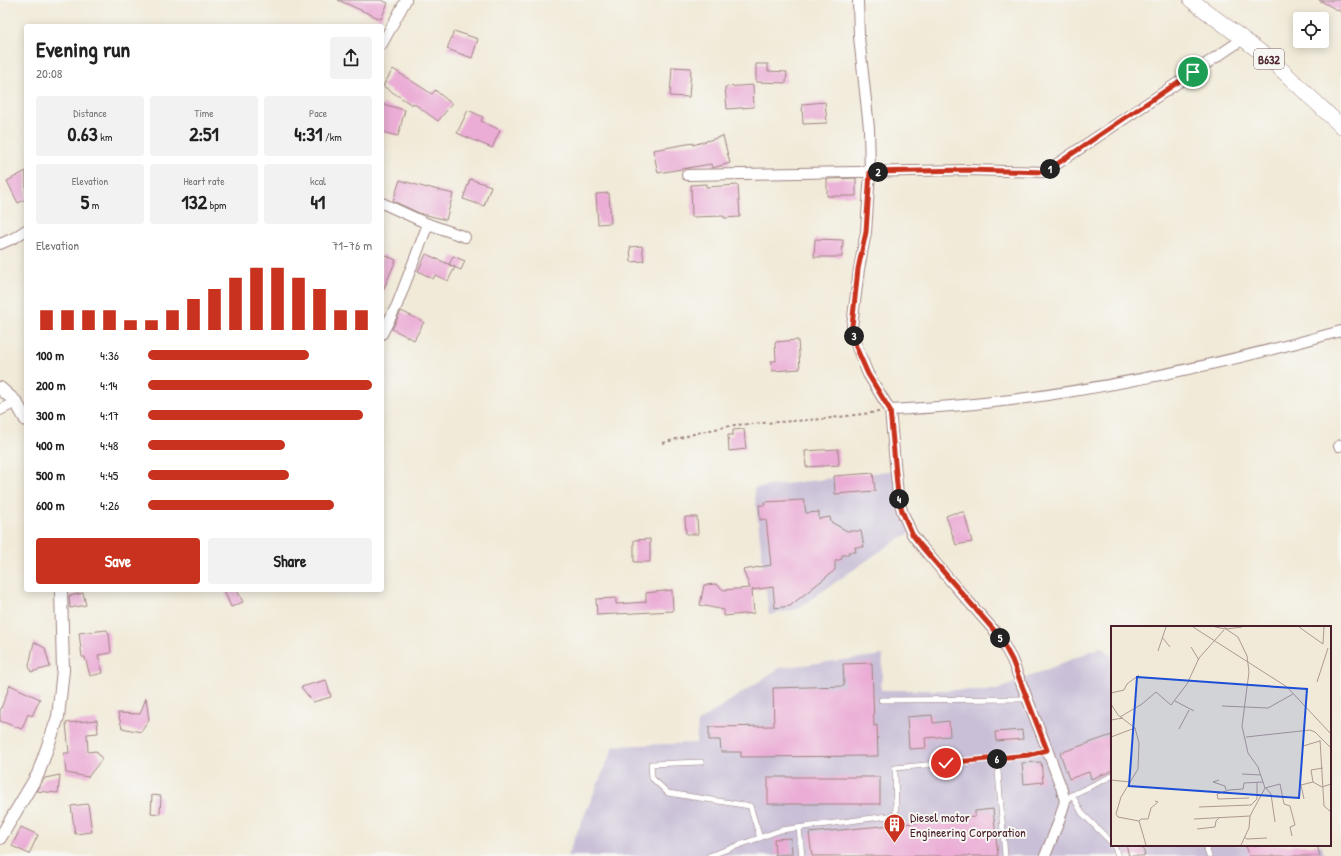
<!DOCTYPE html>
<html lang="en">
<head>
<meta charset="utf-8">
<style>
  :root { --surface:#fff; --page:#f2f2f2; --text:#222; --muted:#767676; --accent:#c8321e }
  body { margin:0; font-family:"Patrick Hand",sans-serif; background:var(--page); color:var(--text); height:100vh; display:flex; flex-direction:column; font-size:15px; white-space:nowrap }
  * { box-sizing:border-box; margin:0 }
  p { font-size:13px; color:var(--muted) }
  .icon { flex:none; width:22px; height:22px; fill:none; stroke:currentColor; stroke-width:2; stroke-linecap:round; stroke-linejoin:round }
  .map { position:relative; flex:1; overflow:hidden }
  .details { position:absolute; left:24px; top:24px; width:360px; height:568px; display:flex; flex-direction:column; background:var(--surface); border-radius:4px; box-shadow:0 2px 10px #0003 }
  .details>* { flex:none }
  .tools { position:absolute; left:1293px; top:12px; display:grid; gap:8px }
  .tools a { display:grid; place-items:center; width:36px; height:36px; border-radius:4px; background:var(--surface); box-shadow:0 2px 10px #0003; font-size:20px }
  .pin { position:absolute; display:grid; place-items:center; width:34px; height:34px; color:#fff; margin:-17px; border:2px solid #fff; border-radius:50%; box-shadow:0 1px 4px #0007 }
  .km { position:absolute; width:20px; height:20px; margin:-10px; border-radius:50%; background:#222; color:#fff; font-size:11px; line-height:20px; text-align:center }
  .round { display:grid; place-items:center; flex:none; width:42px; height:42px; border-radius:4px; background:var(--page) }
  .headline { display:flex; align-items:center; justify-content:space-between; height:68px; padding:0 12px }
  h1 { font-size:22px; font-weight:700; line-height:30px }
  .metrics { display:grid; grid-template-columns:repeat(3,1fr); gap:6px; height:68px; padding:4px 12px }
  .metrics div { display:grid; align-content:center; border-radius:4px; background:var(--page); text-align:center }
  .metrics b { font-size:20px; font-weight:700 }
  .metrics small { font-size:11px; font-weight:400 }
  .metrics p { font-size:11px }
  .chart { height:112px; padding:8px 12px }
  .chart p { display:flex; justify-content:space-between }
  .chart svg { width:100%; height:72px; margin-top:4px; stroke:var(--accent); stroke-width:6 }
  .action { display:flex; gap:8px; margin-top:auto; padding:8px 12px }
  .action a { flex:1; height:46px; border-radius:4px; background:var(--accent); color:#fff; font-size:16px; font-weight:700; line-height:46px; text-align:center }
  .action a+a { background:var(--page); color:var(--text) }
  ul { padding:0 12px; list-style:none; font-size:13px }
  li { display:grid; grid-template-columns:64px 48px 1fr; align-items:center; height:30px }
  li i { height:10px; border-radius:5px; background:var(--accent) }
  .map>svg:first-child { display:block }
  .industrial { fill:#c9bfd7 }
  .building { fill:#ebadd6 }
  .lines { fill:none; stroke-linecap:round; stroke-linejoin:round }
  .service-casing { stroke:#9e8482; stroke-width:6 }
  .minor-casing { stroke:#9e8482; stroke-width:12 }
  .tertiary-casing { stroke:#9e8482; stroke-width:14 }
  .primary-casing { stroke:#9e8482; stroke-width:16 }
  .path { stroke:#9e8482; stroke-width:2; stroke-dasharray:3 3; stroke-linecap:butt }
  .service { stroke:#fff; stroke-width:5 }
  .minor { stroke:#fff; stroke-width:10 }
  .tertiary { stroke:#fff; stroke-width:12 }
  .primary { stroke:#fff; stroke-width:15 }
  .route-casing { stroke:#fff; stroke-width:8 }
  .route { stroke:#c8321e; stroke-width:5 }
  .labels { text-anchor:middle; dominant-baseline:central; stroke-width:4; stroke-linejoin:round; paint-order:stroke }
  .shield { fill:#f6f6f2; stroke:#7e6067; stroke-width:1 }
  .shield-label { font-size:12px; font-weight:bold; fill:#4a1f2b }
  .poi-label { font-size:13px; fill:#4a1f2b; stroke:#f6f6f2; text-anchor:start }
  .inset-road { fill:none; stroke:#ae9993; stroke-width:1 }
  .view { fill:#1d4ed8; fill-opacity:0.15; stroke:#1d4ed8; stroke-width:2 }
  .inset-edge { fill:none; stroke:#4a1f2b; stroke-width:2 }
</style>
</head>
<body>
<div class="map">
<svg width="1341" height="856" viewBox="0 0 1341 856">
  <rect width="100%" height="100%" fill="#f6f6f2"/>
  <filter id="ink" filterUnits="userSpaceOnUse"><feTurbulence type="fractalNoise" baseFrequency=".025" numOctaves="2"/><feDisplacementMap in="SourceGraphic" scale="8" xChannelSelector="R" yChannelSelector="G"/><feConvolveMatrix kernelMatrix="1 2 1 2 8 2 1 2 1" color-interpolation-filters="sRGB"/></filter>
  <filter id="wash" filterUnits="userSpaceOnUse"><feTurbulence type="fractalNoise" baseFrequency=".012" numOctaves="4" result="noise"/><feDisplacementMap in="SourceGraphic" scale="16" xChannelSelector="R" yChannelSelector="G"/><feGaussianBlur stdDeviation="0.9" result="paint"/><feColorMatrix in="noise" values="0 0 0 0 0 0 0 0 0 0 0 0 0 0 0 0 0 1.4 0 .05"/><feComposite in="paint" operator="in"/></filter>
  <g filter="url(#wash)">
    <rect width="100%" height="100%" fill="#f1ead8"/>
    <g class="industrial">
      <polygon points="896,470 910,533 892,543 797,609 769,615 754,488"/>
      <polygon points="1101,647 1112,657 1112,845 1322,845 1324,856 567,856 614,746 696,743 698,722 779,668 883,655 881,690 997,690"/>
    </g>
    <g id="blocks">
      <g class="building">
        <polygon points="338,0 381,0 388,3 381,19"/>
        <polygon points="1319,0 1341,0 1341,12"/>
        <polygon points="454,31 478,39 472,58 447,49"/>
        <polygon points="756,64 768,64 768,71 787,72 786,83 756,82"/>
        <polygon points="672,67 691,68 689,97 670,96"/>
        <polygon points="393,69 432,94 435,90 452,104 438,121 413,103 412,105 383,86"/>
        <polygon points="753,85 754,107 727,109 725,87"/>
        <polygon points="825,102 827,123 803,124 802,104"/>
        <polygon points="382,104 405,110 398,136 382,132"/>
        <polygon points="468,110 483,117 481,121 500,130 492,148 457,133"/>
        <polygon points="723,136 730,163 712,168 711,164 658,173 653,150 693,143 693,145"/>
        <polygon points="26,171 26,199 18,203 7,181"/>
        <polygon points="856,178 856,196 827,196 827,179"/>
        <polygon points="470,179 491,186 484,206 463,199"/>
        <polygon points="400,180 427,188 427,187 453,194 446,220 419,213 393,201"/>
        <polygon points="706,184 706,187 738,185 740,217 724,218 724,216 692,217 691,185"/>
        <polygon points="609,193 611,223 598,224 596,194"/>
        <polygon points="815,239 843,240 842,257 814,257"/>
        <polygon points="642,246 644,261 631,262 630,247"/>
        <polygon points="382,254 396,260 382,293"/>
        <polygon points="426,254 455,267 448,281 435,275 433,279 418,271"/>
        <polygon points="453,256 465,261 461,270 449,265"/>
        <polygon points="401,311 424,322 414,340 392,329"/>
        <polygon points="798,340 800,369 772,371 771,361 776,361 775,342"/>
        <polygon points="744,429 746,449 729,451 728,435 733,435 733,430"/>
        <polygon points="838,449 839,465 806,467 805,451"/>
        <polygon points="873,473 875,491 835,494 834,476"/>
        <polygon points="804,500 806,513 819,512 819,519 830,517 831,522 847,531 861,531 864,547 855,547 856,552 848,552 849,555 842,555 842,559 835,561 835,570 790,606 775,608 773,587 752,590 754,613 724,616 724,610 700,605 704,585 716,584 724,590 750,588 743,570 771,565 766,519 760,520 759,505 765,505 764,502"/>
        <polygon points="964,512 972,542 956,545 946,516 954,513"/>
        <polygon points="685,517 697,517 698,534 686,534"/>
        <polygon points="650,539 650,562 634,562 634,540"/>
        <polygon points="224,590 237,590 243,602 231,607"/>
        <polygon points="672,590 673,611 597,615 596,599 616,598 616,604 646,602 646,593"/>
        <polygon points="83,593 86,605 70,608 69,596"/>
        <polygon points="107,630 109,634 111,653 98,655 103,673 90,676 85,657 82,657 79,633"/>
        <polygon points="34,642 45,648 50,667 31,672 29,666"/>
        <polygon points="872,663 874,726 877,725 878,756 741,757 741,752 721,752 720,740 709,740 709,727 774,726 773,688 844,686 843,664"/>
        <polygon points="326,680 331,697 313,702 301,687"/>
        <polygon points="10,685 40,699 32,716 28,714 22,729 0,721 0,711"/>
        <polygon points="146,698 149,720 141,732 122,728 118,713 140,714"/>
        <polygon points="932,715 933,723 949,721 950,736 925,738 926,748 909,749 907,717"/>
        <polygon points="97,720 98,733 87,734 88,752 96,751 102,759 88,777 66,773 64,753 69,753 66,723"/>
        <polygon points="1022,730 1023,739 996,741 995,732"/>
        <polygon points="1112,735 1112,771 1091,779 1089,772 1069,779 1060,753"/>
        <polygon points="1041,762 1043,782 1024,784 1022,763"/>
        <polygon points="60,775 58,793 36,791 45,778"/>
        <rect x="768" y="777" width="112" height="27"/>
        <polygon points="152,795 161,796 160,814 151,813"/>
        <polygon points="88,804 92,832 75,834 71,806"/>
        <polygon points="993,809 998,856 812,856 809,833 975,817 975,811"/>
        <polygon points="21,827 38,835 29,854 12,846"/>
        <polygon points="791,838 792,854 775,855 774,839"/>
        <polygon points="1126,845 1142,845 1145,856 1129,856"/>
        <polygon points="1246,845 1317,845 1320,856 1249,856"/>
      </g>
    </g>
  </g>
  <g filter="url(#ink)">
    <use href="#blocks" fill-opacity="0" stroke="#9e8482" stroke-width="1"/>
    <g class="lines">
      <defs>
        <g id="service">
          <polyline points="881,700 1028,699"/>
          <polyline points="997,759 1005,856"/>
          <polyline points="701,762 651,764 652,778 668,793 750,806 760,838"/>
          <polyline points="1072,795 1082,813 1112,843"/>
          <polyline points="1065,801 1072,795 1112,776"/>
          <polyline points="799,828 802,856"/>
          <polyline points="1114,845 1118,856"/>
          <polyline points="1205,845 1209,856"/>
          <polyline points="709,856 781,830 896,815 895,768 1029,755 1047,750"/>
        </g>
        <g id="minor">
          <polyline points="858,0 859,37 869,128 870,172 866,232 859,269 852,326 857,347 868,374 890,410 898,495 902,511 912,534 922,547 954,585 999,636 1012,660 1044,741 1061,787 1065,801 1059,821 1045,856"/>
          <polyline points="382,44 406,0"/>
          <polyline points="687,175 968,170 1045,172 1243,39"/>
          <polyline points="382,203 428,224 465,237"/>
          <polyline points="0,244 14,238 26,230"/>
          <polyline points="382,334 397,305 428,224"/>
          <polyline points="0,410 16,402"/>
          <path d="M890,410C930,408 971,405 1011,400C1122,386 1233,361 1341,331"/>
          <polyline points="1339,446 1341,445"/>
        </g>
        <g id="tertiary">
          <polyline points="0,388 16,402 26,420"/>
          <polyline points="0,838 38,774 58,717 63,670 61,590"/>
        </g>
        <polyline id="primary" points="1191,0 1270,59 1341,126"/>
      </defs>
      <use href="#service" class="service-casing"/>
      <use href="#minor" class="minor-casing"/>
      <use href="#tertiary" class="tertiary-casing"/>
      <use href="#primary" class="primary-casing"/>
      <polyline class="path" points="663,443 701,432 734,425 823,419 879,412"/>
      <use href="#service" class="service"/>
      <use href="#minor" class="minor"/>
      <use href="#tertiary" class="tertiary"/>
      <use href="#primary" class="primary"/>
    </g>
  </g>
  <g class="lines" filter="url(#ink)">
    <defs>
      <polyline id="route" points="946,763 1029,755 1047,750 1012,660 999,636 922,547 912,534 902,511 898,495 890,410 868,374 856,347 852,326 858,269 866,232 870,172 968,170 1045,172 1193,72"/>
    </defs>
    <use href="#route" class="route-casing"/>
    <use href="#route" class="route"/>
  </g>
  <defs>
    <symbol id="building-pin" viewBox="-11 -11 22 30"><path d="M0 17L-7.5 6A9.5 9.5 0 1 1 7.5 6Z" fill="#c8321e" stroke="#f6f6f2"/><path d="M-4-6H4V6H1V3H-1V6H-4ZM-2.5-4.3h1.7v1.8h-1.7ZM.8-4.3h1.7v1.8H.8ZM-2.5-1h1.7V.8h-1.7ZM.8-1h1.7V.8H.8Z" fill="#fff"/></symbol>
  </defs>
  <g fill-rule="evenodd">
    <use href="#building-pin" x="882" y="812" width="25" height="34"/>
  </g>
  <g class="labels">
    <rect class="shield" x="1254" y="49" width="30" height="20" rx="3"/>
    <g class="shield-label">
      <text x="1269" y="59">B632</text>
    </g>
    <g class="poi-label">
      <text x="910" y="817">Diesel motor<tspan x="910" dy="15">Engineering Corporation</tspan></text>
    </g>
  </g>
  <g transform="translate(1111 626)">
    <rect width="220" height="220" fill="#f1ead8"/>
    <path class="inset-road" d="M82,1L176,61L220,108M104,1L115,3L127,11L136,30L138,46L131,100L137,127L147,141L154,162L139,190L138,202L130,219M114,1L115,3L131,1M188,1L212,18L213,1M51,11L59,21M80,21L88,34M47,25L55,1M206,56L217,22M0,67L13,64L16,58L28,49M64,75L83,85M0,78L7,89L24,102L28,117L27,143L10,171L5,188L7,191L28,195L35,219M111,80L157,82L182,68M9,91L31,78L45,66L60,79L76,58L88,32L113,4M0,94L12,92M68,103L78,84M0,111L24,102M135,111L199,104L204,106L220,122M209,114L213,180L220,186M192,120L209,115M131,148L150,149M0,154L19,156M108,154L102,156L114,160L115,164M202,156L211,161L220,158M154,162L169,158L173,178L179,180L184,199L179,201L181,210M155,162L160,168L164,196M138,172L107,173L106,168L118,164L132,163L133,157L152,156M193,173L190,159L202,156L200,144L212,142M88,181L140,179L146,173V156M83,193L139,190M28,195L30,193H37L40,182L47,176L44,175M86,203L104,201L105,195L109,191M133,211L136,213L156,212"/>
    <path class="view" d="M26,51L196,63L188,172L18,160Z"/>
    <rect width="220" height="220" class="inset-edge"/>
  </g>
</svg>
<div class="tools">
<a><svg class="icon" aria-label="locate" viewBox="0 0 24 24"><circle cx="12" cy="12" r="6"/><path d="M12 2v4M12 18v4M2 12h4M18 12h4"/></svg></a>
</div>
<div class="pin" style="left:1193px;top:72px;background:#1e9e55"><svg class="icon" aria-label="arrive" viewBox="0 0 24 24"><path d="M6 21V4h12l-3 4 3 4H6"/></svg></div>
<div class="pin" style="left:946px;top:763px;background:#d93025"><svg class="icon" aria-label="check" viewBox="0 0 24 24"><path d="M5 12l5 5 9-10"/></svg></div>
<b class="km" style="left:1050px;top:169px">1</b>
<b class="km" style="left:878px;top:172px">2</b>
<b class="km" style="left:854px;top:336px">3</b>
<b class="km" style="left:899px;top:499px">4</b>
<b class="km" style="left:1000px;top:638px">5</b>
<b class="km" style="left:997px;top:759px">6</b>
<section class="details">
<div class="headline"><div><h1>Evening run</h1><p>20:08</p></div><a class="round"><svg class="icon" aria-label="share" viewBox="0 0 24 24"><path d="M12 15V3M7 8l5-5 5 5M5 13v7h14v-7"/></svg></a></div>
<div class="metrics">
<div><p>Distance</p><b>0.63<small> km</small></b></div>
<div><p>Time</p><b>2:51</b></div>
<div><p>Pace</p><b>4:31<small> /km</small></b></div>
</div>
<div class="metrics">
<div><p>Elevation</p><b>5<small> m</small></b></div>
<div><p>Heart rate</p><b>132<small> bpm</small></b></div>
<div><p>kcal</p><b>41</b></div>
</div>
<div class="chart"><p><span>Elevation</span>71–76 m</p>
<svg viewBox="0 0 160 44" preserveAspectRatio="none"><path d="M5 44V32M15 44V32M25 44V32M35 44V32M45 44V38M55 44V38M65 44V32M75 44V25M85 44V19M95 44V12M105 44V6M115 44V6M125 44V12M135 44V19M145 44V32M155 44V32"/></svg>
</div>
<ul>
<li><b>100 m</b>4:36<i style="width:72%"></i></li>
<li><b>200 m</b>4:14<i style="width:100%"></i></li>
<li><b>300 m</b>4:17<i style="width:96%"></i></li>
<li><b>400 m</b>4:48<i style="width:61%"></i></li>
<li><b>500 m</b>4:45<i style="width:63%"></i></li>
<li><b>600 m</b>4:26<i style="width:83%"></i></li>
</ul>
<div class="action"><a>Save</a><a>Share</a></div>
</section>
</div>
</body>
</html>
